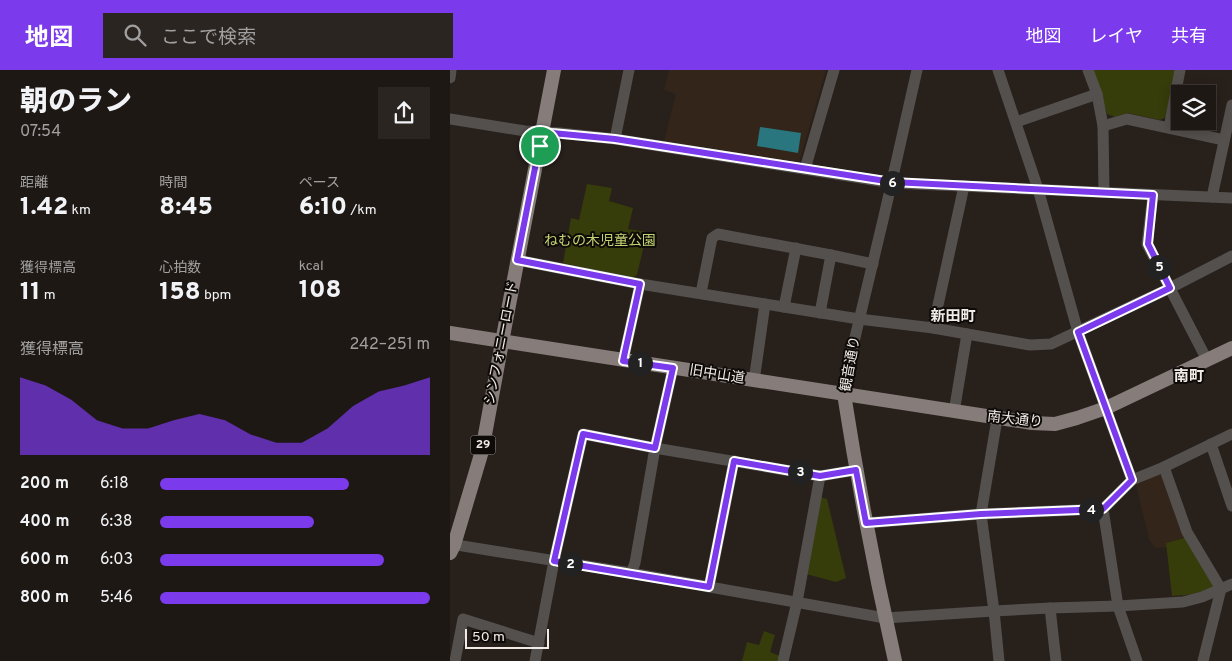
<!DOCTYPE html>
<html lang="ja">
<head>
<meta charset="utf-8">
<style>
  :root { --surface:#1e1814; --page:#2b2522; --text:#f1f3f6; --muted:#a1a0a0; --line:#3c3734; --accent:#7c3aed }
  body { margin:0; font-family:Overpass,"Noto Sans JP",sans-serif; background:var(--page); color:var(--text); height:100vh; display:flex; flex-direction:column; font-size:19px; white-space:nowrap }
  * { box-sizing:border-box; margin:0 }
  p { font-size:16px; color:var(--muted) }
  .icon { flex:none; width:28px; height:28px; fill:none; stroke:currentColor; stroke-width:2; stroke-linecap:round; stroke-linejoin:round }
  .map { position:relative; flex:1; overflow:hidden }
  .details { display:flex; flex-direction:column; background:var(--surface); width:450px }
  .details>* { flex:none }
  .tools { position:absolute; left:721px; top:15px; display:grid; gap:10px }
  .tools a { display:grid; place-items:center; width:45px; height:45px; border-radius:0px; background:var(--surface); box-shadow:0 2px 12px #0003,0 0 0 1px var(--line); font-size:25px }
  .scale { position:absolute; left:15px; bottom:12px; width:84px; box-sizing:border-box; padding-left:5px; border:2px solid #f0ebe7; border-top:0; font-size:14px; line-height:18px; white-space:nowrap; color:#f0ebe7; -webkit-text-stroke:4px #0e0a08; paint-order:stroke }
  .pin { position:absolute; display:grid; place-items:center; width:42px; height:42px; color:#fff; margin:-21px; border:2px solid #fff; border-radius:50%; box-shadow:0 1px 5px #0007 }
  .km { position:absolute; width:25px; height:25px; margin:-12px; border-radius:50%; background:#222; color:#fff; font-size:14px; line-height:25px; text-align:center }
  .round { display:grid; place-items:center; flex:none; width:52px; height:52px; border-radius:0px; background:var(--page) }
  .overview { display:flex; align-items:center; justify-content:space-between; height:85px; padding:0 20px }
  h1 { font-size:28px; font-weight:800; line-height:38px }
  .figures { display:grid; grid-template-columns:repeat(3,1fr); gap:8px; height:85px; padding:5px 20px }
  .figures div { display:grid; align-content:center }
  .figures b { font-size:25px; font-weight:800 }
  .figures small { font-size:14px; font-weight:400 }
  .figures p { font-size:14px }
  .chart { height:140px; padding:10px 20px }
  .chart p { display:flex; justify-content:space-between }
  .chart svg { width:100%; height:90px; margin-top:5px; fill:var(--accent); opacity:.7 }
  ul { padding:0 20px; list-style:none; font-size:16px }
  li { display:grid; grid-template-columns:80px 60px 1fr; align-items:center; height:38px }
  li i { height:12px; border-radius:6px; background:var(--accent) }
  header { display:flex; align-items:center; gap:30px; box-sizing:border-box; height:70px; padding:0 25px; background:var(--accent); color:#fff }
  header strong { font-size:24px }
  nav { display:flex; gap:28px; margin-inline-start:auto; font-size:18px }
  .search { width:350px; height:45px; background:var(--page); display:flex; align-items:center; gap:12px; box-sizing:border-box; padding:0 18px; border-radius:0px; color:var(--muted); font-size:19px }
  main { display:flex; flex:1; min-height:0 }
  .map>svg:first-child { display:block }
  .education { fill:#34251a }
  .green { fill:#363c0a }
  .water { fill:#29767f }
  .lines { fill:none; stroke-linecap:round; stroke-linejoin:round }
  .minor { stroke:#54504e; stroke-width:11 }
  .major { stroke:#867d7a; stroke-width:14 }
  .route-casing { stroke:#fff; stroke-width:10 }
  .route { stroke:#7c3aed; stroke-width:6 }
  .labels { text-anchor:middle; dominant-baseline:central; stroke-width:4; stroke-linejoin:round; paint-order:stroke }
  .shield { fill:#0e0a08; stroke:#aca8a4; stroke-width:1 }
  .shield-label { font-size:12px; font-weight:bold; fill:#f0ebe7 }
  .park-label { font-size:14px; fill:#c5d473; stroke:#0e0a08 }
  .street-label { font-size:14px; fill:#f0ebe7; stroke:#0e0a08 }
  .neighbourhood-label { font-size:15px; font-weight:bold; fill:#f0ebe7; stroke:#0e0a08 }
</style>
</head>
<body>
<header>
<strong>地図</strong>
<div class="search"><svg class="icon" aria-label="search" viewBox="0 0 24 24"><circle cx="10" cy="10" r="6"/><path d="M15 15l6 6"/></svg>ここで検索</div>
<nav><a>地図</a><a>レイヤ</a><a>共有</a></nav>
</header>
<main>
<section class="details">
<div class="overview"><div><h1>朝のラン</h1><p>07:54</p></div><a class="round"><svg class="icon" aria-label="share" viewBox="0 0 24 24"><path d="M12 15V3M7 8l5-5 5 5M5 13v7h14v-7"/></svg></a></div>
<div class="figures">
<div><p>距離</p><b>1.42<small> km</small></b></div>
<div><p>時間</p><b>8:45</b></div>
<div><p>ペース</p><b>6:10<small> /km</small></b></div>
</div>
<div class="figures">
<div><p>獲得標高</p><b>11<small> m</small></b></div>
<div><p>心拍数</p><b>158<small> bpm</small></b></div>
<div><p>kcal</p><b>108</b></div>
</div>
<div class="chart"><p><span>獲得標高</span>242–251 m</p>
<svg viewBox="0 0 160 44" preserveAspectRatio="none"><path d="M0 44V6L10 10L20 17L30 27L40 31L50 31L60 27L70 24L80 27L90 34L100 38L110 38L120 31L130 20L140 13L150 10L160 6V44z"/></svg>
</div>
<ul>
<li><b>200 m</b>6:18<i style="width:70%"></i></li>
<li><b>400 m</b>6:38<i style="width:57%"></i></li>
<li><b>600 m</b>6:03<i style="width:83%"></i></li>
<li><b>800 m</b>5:46<i style="width:100%"></i></li>
</ul>
</section>
<div class="map">
<svg width="782" height="591" viewBox="0 0 782 591">
  <rect width="100%" height="100%" fill="#28201b"/>
  <g class="education">
    <polygon points="219,0 376,0 349,93 214,72 226,24 214,20"/>
    <polygon points="709,404 714,406 738,467 717,473 717,477 705,478 699,469 686,415"/>
  </g>
  <g class="green">
    <polygon points="643,0 724,0 725,2 716,47 710,50 678,43 665,47 657,44"/>
    <polygon points="137,114 162,118 159,131 183,138 178,159 197,162 187,205 181,208 113,193 121,148 129,150"/>
    <polygon points="370,427 377,429 396,508 386,512 356,504"/>
    <path d="M738,467L766,515C748,524 742,525 722,526L716,473Z"/>
    <polygon points="314,561 325,565 320,582 330,586 328,591 292,591 297,572 309,575"/>
  </g>
  <polygon class="water" points="310,57 351,63 348,83 307,76"/>
  <g class="lines">
    <g class="minor">
      <polyline points="548,0 588,119 628,262 682,410"/>
      <polyline points="638,0 647,24 653,56 654,122"/>
      <polyline points="0,8 1,0"/>
      <polyline points="0,49 75,61 110,63 165,69 442,113 782,128"/>
      <polyline points="566,52 647,24"/>
      <polyline points="653,56 677,49 774,70"/>
      <polyline points="719,58 730,0"/>
      <polyline points="165,69 179,0"/>
      <polyline points="355,99 384,0"/>
      <polyline points="703,125 697,174 757,290"/>
      <polyline points="762,127 782,35"/>
      <polyline points="381,185 423,194"/>
      <polyline points="67,190 190,214 334,237 409,249 483,258 580,275 601,274 720,218 782,186"/>
      <polyline points="251,223 262,168 268,164 381,185 370,243"/>
      <polyline points="334,237 346,178"/>
      <polyline points="483,258 514,116"/>
      <polyline points="173,291 190,214"/>
      <polyline points="304,311 315,234"/>
      <polyline points="394,324 397,301 434,146 467,0"/>
      <polyline points="504,342 517,264"/>
      <polyline points="547,349 531,444 544,541 549,591"/>
      <polyline points="761,374 782,436"/>
      <polyline points="714,397 737,462 771,519 753,591"/>
      <polyline points="653,439 668,536 687,591"/>
      <polyline points="416,453 531,444 653,439 682,410 714,397 782,364"/>
      <polyline points="0,474 181,503 435,548 544,541 600,538 668,536 733,532 752,527 782,514"/>
      <polyline points="181,503 185,493 205,378 223,298"/>
      <polyline points="259,517 284,391"/>
      <polyline points="600,538 606,591"/>
      <polyline points="5,591 13,549 89,573"/>
      <polyline points="85,591 104,491 133,364 205,378 370,406 406,400"/>
      <polyline points="333,591 347,532 370,406"/>
    </g>
    <g class="major">
      <polyline points="0,263 582,353 605,354 627,348 656,338 782,278"/>
      <path d="M394,324C408,414 425,503 445,591"/>
      <polyline points="0,483 4,475 32,381 55,256 104,0"/>
    </g>
  </g>
  <g class="lines">
    <defs>
      <polygon id="route" points="92,62 165,69 442,112 703,125 698,174 720,218 628,262 682,410 653,439 531,444 416,453 406,400 370,406 284,391 259,517 104,491 133,364 205,378 223,298 173,291 190,214 67,190"/>
    </defs>
    <use href="#route" class="route-casing"/>
    <use href="#route" class="route"/>
  </g>
  <g class="labels">
    <rect class="shield" x="20.5" y="365.5" width="25" height="19" rx="4"/>
    <g class="shield-label">
      <text x="33" y="375">29</text>
    </g>
    <g class="park-label">
      <text x="150" y="171">ねむの木児童公園</text>
    </g>
    <g class="street-label">
      <text transform="translate(52 273) rotate(-79)">シンフォニーロード</text>
      <text transform="translate(401 294) rotate(-80)">観音通り</text>
      <text transform="translate(267 305) rotate(9)">旧中山道</text>
      <text transform="translate(565 350) rotate(6)">南大通り</text>
    </g>
    <g class="neighbourhood-label">
      <text x="503" y="247">新田町</text>
      <text x="739" y="307">南町</text>
    </g>
  </g>
</svg>
<div class="tools">
<a><svg class="icon" aria-label="layers" viewBox="0 0 24 24"><path d="M12 4l9 5-9 5-9-5zM3 14l9 5 9-5"/></svg></a>
</div>
<div class="scale">50 m</div>
<div class="pin" style="left:90px;top:76px;background:#1e9e55"><svg class="icon" aria-label="arrive" viewBox="0 0 24 24"><path d="M6 21V4h12l-3 4 3 4H6"/></svg></div>
<b class="km" style="left:190px;top:293px">1</b>
<b class="km" style="left:120px;top:494px">2</b>
<b class="km" style="left:350px;top:402px">3</b>
<b class="km" style="left:641px;top:440px">4</b>
<b class="km" style="left:709px;top:197px">5</b>
<b class="km" style="left:442px;top:113px">6</b>
</div>
</main>
</body>
</html>
